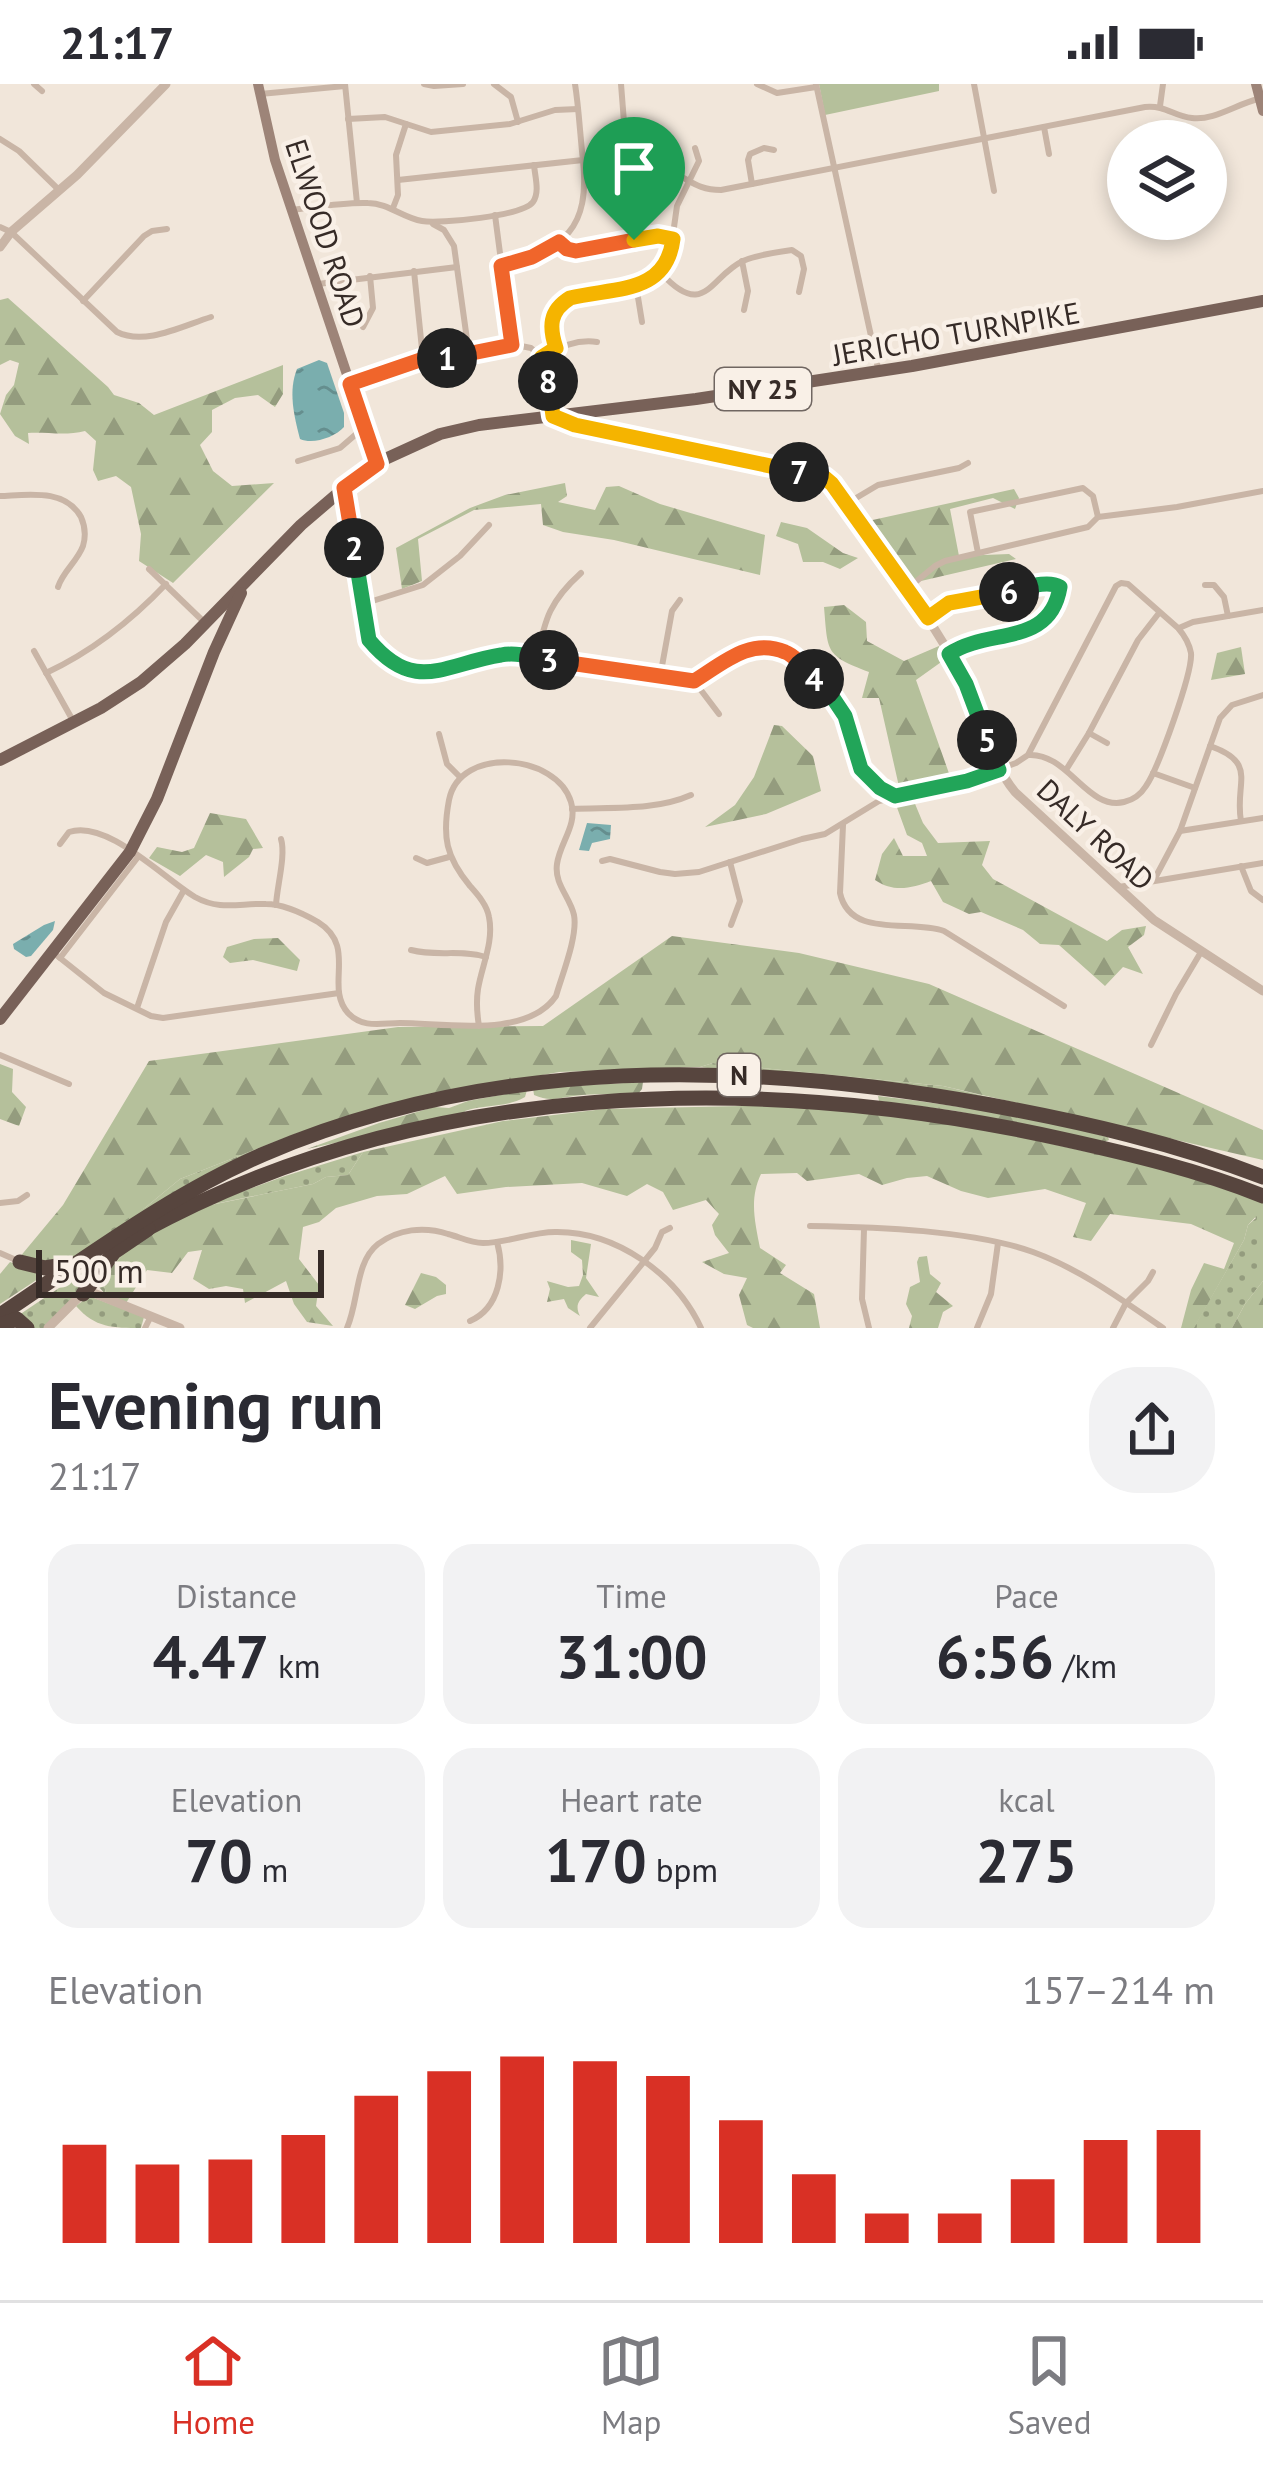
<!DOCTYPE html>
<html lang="en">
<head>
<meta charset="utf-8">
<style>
  :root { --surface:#fff; --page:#f2f2f3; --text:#2b2b33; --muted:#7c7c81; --line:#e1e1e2; --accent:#d93025 }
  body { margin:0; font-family:"PT Sans",sans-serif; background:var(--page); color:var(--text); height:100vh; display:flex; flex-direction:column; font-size:45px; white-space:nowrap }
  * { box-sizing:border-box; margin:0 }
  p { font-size:39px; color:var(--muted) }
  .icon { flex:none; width:66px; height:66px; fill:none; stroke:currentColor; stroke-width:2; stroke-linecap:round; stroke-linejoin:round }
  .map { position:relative; height:1244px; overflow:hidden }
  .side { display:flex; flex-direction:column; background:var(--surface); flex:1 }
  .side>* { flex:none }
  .tools { position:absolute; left:1107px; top:36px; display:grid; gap:24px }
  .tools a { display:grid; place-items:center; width:120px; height:120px; border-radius:50%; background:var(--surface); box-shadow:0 6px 18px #0003; font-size:60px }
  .scale { position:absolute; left:36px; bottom:30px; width:288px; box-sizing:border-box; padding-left:12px; border:6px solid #362b27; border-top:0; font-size:33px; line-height:42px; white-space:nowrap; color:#362b27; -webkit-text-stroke:9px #f9f0e7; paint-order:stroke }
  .pin { position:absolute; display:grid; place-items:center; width:102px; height:102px; color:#fff; margin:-123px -51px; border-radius:50% 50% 50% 0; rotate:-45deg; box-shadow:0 0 12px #0007 }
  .pin .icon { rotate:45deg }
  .km { position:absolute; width:60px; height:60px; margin:-30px; border-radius:50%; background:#222; color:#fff; font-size:33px; line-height:60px; text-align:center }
  .round { display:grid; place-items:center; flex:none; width:126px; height:126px; border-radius:48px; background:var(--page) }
  .headline { display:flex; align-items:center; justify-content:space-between; height:204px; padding:0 48px }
  h1 { font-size:66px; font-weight:700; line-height:90px }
  .figures { display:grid; grid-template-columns:repeat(3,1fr); gap:18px; height:204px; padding:12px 48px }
  .figures div { display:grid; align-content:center; border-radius:30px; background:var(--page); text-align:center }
  .figures b { font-size:60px; font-weight:700 }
  .figures small { font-size:33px; font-weight:400 }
  .figures p { font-size:33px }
  .chart { height:336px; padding:24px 48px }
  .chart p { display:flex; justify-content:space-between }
  .chart svg { width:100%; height:216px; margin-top:12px; stroke:var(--accent); stroke-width:6 }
  .status { display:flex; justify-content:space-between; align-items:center; height:84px; padding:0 60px; background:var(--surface); direction:ltr }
  .status svg { height:33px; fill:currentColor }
  .dock { display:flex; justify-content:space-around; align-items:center; height:168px; border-top:3px solid var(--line); background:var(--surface); font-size:33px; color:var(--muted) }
  .dock a { display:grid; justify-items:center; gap:6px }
  .dock .active { color:var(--accent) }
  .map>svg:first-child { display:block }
  .grass { fill:url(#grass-dots) }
  .forest { fill:url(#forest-firs) }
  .park { fill:#b5c09b }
  .water { fill:url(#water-ripples) }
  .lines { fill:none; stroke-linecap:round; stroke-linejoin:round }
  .minor { stroke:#c9b5a6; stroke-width:6 }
  .tertiary { stroke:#c9b5a6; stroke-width:9 }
  .secondary { stroke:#9d8478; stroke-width:10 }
  .primary { stroke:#786158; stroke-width:12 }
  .motorway { stroke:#57453e; stroke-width:15 }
  .split-1-casing { stroke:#fff; stroke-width:24 }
  .split-2-casing { stroke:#fff; stroke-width:24 }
  .split-3-casing { stroke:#fff; stroke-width:24 }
  .split-4-casing { stroke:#fff; stroke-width:24 }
  .split-5-casing { stroke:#fff; stroke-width:24 }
  .split-6-casing { stroke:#fff; stroke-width:24 }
  .split-7-casing { stroke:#fff; stroke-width:24 }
  .split-8-casing { stroke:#fff; stroke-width:24 }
  .split-9-casing { stroke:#fff; stroke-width:24 }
  .split-1 { stroke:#f0652b; stroke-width:15 }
  .split-2 { stroke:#f0652b; stroke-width:15 }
  .split-3 { stroke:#22a559; stroke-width:15 }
  .split-4 { stroke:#f0652b; stroke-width:15 }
  .split-5 { stroke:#22a559; stroke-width:15 }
  .split-6 { stroke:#22a559; stroke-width:15 }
  .split-7 { stroke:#f5b400; stroke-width:15 }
  .split-8 { stroke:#f5b400; stroke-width:15 }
  .split-9 { stroke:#f5b400; stroke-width:15 }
  .labels { text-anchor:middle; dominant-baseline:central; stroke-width:9; stroke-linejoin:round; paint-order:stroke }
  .shield { fill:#f9f0e7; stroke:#706661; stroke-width:3 }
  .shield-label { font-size:27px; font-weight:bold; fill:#362b27 }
  .street-label { font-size:30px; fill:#362b27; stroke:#f9f0e7 }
</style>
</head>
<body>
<div class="status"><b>21:17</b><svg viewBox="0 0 49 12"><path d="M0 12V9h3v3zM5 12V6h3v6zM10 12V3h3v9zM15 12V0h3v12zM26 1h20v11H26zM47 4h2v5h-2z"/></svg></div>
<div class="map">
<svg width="1263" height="1244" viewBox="0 0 1263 1244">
  <defs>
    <pattern id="grass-dots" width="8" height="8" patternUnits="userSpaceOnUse" patternTransform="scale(3)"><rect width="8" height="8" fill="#b5c09b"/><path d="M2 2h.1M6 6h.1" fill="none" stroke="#949c7e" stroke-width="1.8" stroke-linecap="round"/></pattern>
    <pattern id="forest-firs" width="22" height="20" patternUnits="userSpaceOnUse" patternTransform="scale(3)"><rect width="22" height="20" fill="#b5c09b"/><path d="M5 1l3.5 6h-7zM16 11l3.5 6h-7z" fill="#949c7e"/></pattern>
    <pattern id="water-ripples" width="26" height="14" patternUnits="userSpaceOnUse" patternTransform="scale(3)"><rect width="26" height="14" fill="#7aaeae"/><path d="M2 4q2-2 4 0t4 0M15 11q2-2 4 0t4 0" fill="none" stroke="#658e8e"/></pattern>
  </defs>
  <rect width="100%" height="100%" fill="#f1e6da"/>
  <g class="grass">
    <polygon points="713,979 943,1002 1054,1029 700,983"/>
    <polygon points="343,1036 266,1065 81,1172 36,1181 146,1123 180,1095 300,1048"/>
    <polygon points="363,1068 348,1091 326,1093 313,1100 200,1123 131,1161 103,1193 106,1211 99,1203 100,1191 122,1164 200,1123 285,1092"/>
    <polygon points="1218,1099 1263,1116 1263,1197 1245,1220 1232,1244 1189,1244 1194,1243 1244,1156 1248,1141 1256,1134"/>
    <polygon points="108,1171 76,1214 45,1244 29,1244 16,1233"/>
    <path d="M89,1212L144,1233L141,1244C113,1244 95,1244 76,1222Z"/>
  </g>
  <g class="forest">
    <path d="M8,214L108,303L114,311L139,319L154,331L283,281V310L275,323L258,311L235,314L212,326V348L200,361L213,387L232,402L274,399L173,499L139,477L141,450L131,403L116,392L98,397L93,386L96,357L85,347C66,352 48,348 28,349L29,360L15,352L0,330L6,311L14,301L19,279L10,276L0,281V216Z"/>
    <polygon points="565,399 567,412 558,418 595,426 606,403 619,402 660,420 765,451 760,491 614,456 563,448 543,441 541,420 474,426 418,455 422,497 402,505 396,464 470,424 505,411"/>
    <polygon points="1014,405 1019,414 1015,425 993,414 950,425 959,472 1009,470 1016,475 921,497 910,497 868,437"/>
    <polygon points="781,438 807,444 843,469 858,474 840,485 823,478 803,478 798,460 776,452"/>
    <path d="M844,521L866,538L867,557L904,577L939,562L944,576L916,596L951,695L900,707L879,614H862L869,588C825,571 828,569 824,523Z"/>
    <polygon points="1241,563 1245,590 1211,596 1217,569"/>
    <polygon points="774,641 782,642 813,672 821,707 766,730 705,743 735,721 754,693"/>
    <path d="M913,715L923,739L938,759L990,757L982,781L993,795L1107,857L1122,846L1146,842L1144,851L1128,863L1143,890L1123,883L1105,902L1059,861L1040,860L1023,846L981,828L969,830L943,818L931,797C912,804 894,809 875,796L882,770L894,754L903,772H927L922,759L907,751L895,718Z"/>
    <polygon points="210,729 246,735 263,764 253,765 249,773 224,793 223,778 206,771 180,792 149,774 157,763 182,768 194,764"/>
    <polygon points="672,852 799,869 929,900 1263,1046 1263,1076 943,1002 713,979 700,983 559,988 415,1015 300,1048 180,1095 146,1123 70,1171 36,1181 19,1174 63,1121 149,977 398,943 543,942"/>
    <polygon points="278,854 300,876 297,887 253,876 230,879 223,873 227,863 254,855"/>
    <polygon points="0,980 13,985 12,1008 26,1023 19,1042 0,1035"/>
    <path d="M643,998L642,1005L638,1010C617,1011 595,1009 574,1012C558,1014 549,1018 534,1011L533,1004Z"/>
    <path d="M527,1006L525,1013C506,1024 485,1020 465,1027L463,1031L307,1065L379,1039L434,1023L449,1024L468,1017Z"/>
    <path d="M878,1012C956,1021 1032,1033 1108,1053L1109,1056L1102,1059L956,1027L879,1017Z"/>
    <path d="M793,1021L953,1038L1165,1085L1254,1115L1262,1126L1248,1141L1244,1156L1194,1244H1181L1191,1206L1204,1179L1224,1185L1234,1159L1191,1140L1110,1130L1091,1157L1073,1153L1086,1119L1045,1105L988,1114L961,1107L927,1092L907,1094L882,1101L859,1090L807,1097L797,1089L761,1090C749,1115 755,1138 760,1164L786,1181L780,1189L814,1210L820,1244H753L747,1241L739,1211L747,1194L724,1190L702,1178L729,1169L715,1151L712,1141L719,1130L706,1116L673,1126L663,1108L647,1100L627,1112L582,1099L506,1103L457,1110L445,1092L407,1110L377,1112L336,1124L319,1138L303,1143L299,1175L319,1201L316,1222L333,1242L307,1238L294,1220L286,1197L245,1219L243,1205L226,1202L209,1205L193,1195L202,1166L188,1168L172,1189L147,1186L126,1219L106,1211L103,1193L131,1161L201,1123L313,1100L326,1093L348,1091L363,1068L503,1037L604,1025Z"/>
    <path d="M571,1156L591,1160L586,1194L599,1213L586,1210C578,1217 575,1222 580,1232L568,1224L564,1215L547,1218L550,1205L547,1197L568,1203L579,1202L583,1191L582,1176L571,1168Z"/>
    <polygon points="927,1172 930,1190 941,1199 936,1208 953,1222 943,1228 938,1244 909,1244 912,1232 906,1220 910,1203 920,1198 917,1178 919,1173"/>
    <polygon points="10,1178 40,1189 38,1195 0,1220 0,1190"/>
    <polygon points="421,1189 436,1193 446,1201 446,1210 437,1212 415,1225 405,1221"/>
    <polygon points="1263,1197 1263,1244 1232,1244 1245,1220"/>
  </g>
  <polygon class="park" points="819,0 939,0 939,7 825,31"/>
  <g class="water">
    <path d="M319,276L327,279L344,329V343C335,353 313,361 300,355C294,332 288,307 297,285Z"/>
    <polygon points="587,739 611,741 610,755 592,759 589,767 579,766"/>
    <polygon points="55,837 53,846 31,872 26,873 14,865 13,860 44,841"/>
  </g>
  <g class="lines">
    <g class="minor">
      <polyline points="34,0 42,7"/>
      <polyline points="345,0 357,119"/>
      <polyline points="424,0 434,2 463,0"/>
      <polyline points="494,0 511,13 518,38"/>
      <polyline points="621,0 628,89"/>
      <polyline points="757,0 777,9 816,3"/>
      <polyline points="816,0 878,284"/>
      <polyline points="974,0 994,107"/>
      <polyline points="260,10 345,2"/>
      <polyline points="1160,22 1163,0"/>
      <polyline points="348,35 385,33 431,48 510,40 555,26 578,25"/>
      <polyline points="1044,43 1049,70"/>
      <polyline points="0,55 19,67 59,106"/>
      <path d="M585,93C610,91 640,82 665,87C688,91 692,106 721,106L1145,23C1166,21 1173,32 1192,34C1213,37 1237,20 1258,15"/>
      <polyline points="398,96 583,76"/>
      <polyline points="752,100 748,76 750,70 764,64 774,66"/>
      <polyline points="393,124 398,111 396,71 406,40"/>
      <path d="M292,126C317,123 343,118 368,119C388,119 403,134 422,137C440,140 523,132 533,118C540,108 535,93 534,81"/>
      <polyline points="495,131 512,261"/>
      <polyline points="433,140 444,146 454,162 469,270"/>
      <polyline points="630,140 634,156"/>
      <path d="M0,143L11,148L117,248C145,262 182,242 211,233"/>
      <path d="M559,158C586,179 637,149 672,154"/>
      <polyline points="742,177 748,207 744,226"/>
      <path d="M501,182C565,165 590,145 583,76C580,51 579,25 575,0"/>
      <polyline points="414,187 423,275"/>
      <path d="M661,189C705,237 710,192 743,177C757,171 777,168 792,166L801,172L804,185L799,208"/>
      <polyline points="318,200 457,183"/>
      <polyline points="636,201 642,238"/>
      <polyline points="83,217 144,152 152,147 167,145"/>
      <polyline points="363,243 373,224 370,192"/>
      <path d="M556,264C549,243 549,227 570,214L636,201L661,189L670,171L677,122L699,77L695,64"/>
      <path d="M542,273C559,263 577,255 597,258"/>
      <polyline points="350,300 423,275 448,274 521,262 531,264 542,273 553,331"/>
      <polyline points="298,377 340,364 362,345"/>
      <path d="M344,407L369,556L402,585L423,590L507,569L694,597C721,580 755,549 789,569C796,573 803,583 809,589C822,603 837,615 845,633C863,668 848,688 892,710"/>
      <path d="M0,412C27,411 65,404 81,433C85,442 86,452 83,462C77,478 63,487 58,503"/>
      <polyline points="846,420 878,401 959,384 968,379"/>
      <polyline points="1098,433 1177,423 1263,407"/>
      <polyline points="149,485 203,537"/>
      <polyline points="1205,501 1214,501 1224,513 1228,532"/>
      <polyline points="907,505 935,482 945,477 1088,443 1098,433 1093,412 1083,404 970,428 978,469"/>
      <polyline points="363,520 423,501 460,472 489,441"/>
      <path d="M928,534L949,519L957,517L1047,499H1054L1060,503C1050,565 991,541 951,568"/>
      <polyline points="1179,544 1193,538 1263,526"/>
      <polyline points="34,567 72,635"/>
      <path d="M537,574C545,534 550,517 581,489"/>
      <path d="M46,589C93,567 130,538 166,500"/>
      <polyline points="660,593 672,527 680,516"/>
      <polyline points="694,597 719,630"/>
      <polyline points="1089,649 1107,659"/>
      <polyline points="439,650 447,680 460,693"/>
      <path d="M1210,662C1259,679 1234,699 1241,737"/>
      <polyline points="1066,686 1089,649 1138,556 1159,529"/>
      <polyline points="1153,689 1195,704"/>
      <path d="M572,725C611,723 655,727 691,711"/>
      <path d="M843,741L840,809C850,855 910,835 944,847L1064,922"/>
      <polyline points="1180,747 1263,734"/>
      <path d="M60,760L69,748C107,735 163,794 195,813C220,827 240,819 266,820C283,820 304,830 318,838C358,863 324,902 348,929C363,945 382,939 400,939C444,939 527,955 556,912C562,891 578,852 574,831C570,813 554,800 557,780C560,758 578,741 571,718C557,670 460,661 449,716C442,753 446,773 470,802C478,811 487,821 489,833C494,858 482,881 478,905C476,918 477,930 479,942"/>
      <polyline points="416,774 427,779 449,773"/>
      <path d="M602,777L610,775L660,788L675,790L699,788L802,755L825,750L879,717L967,697L1016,679L1028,671L1116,502L1121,499L1128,500L1178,544C1185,552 1189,559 1191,569C1193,588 1158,685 1146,702C1141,710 1133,716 1124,718C1087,727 1068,668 1028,671"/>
      <polyline points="730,778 740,817 731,841"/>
      <polyline points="1241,782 1251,807 1263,816"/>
      <polyline points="1154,796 1180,747 1220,634 1232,621 1263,611"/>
      <polyline points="1119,803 1263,779"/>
      <path d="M276,821C277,802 286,771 281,755"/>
      <path d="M411,866C437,873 460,865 486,873"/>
      <polyline points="55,870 104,909 151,932 163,934 339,909"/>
      <polyline points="60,874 138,773"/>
      <polyline points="137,924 166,838 184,806"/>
      <polyline points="1151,961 1176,910 1201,868"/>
      <polyline points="0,971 69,1000"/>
      <polyline points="0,1119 18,1117 27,1111"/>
      <path d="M810,1142C877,1143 971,1146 1033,1168C1080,1185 1122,1216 1163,1244"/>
      <polyline points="864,1145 862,1215 869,1244"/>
      <polyline points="0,1169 16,1176"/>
      <path d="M470,1237C500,1224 505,1186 497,1158"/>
      <polyline points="145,1244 151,1232"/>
      <path d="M347,1244C359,1217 355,1178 378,1160C398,1145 424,1142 448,1150C460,1153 470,1159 483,1159C507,1159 531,1148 555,1148C616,1147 676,1190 701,1244"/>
      <polyline points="590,1244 655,1164 662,1148 670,1144"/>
      <polyline points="977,1244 991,1210 998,1159"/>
      <polyline points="1113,1244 1126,1219 1148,1197 1153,1188"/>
    </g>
    <g class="tertiary">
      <polyline points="0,163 11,148 77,91 166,0"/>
      <path d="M558,334L587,344L813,391L825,394L832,400C877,464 928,526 964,596C983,633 988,675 1015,708L1154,836L1263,907"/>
      <polyline points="48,1244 80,1212 91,1208 180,1244"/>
    </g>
    <g class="secondary">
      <polyline points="258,0 275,76 377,380"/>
      <polyline points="1256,0 1263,27"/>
    </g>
    <g class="primary">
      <polyline points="0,676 101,624 141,598 185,560 301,441 350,399 383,376 440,350 479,341 696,315 912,282 1263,217"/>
      <polyline points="0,935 130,768 157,715 214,568 241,509"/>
    </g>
    <g class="motorway">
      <path d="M141,1148C420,995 758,987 1062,1055C1130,1070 1198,1086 1263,1112"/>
      <polyline points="20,1178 45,1184 69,1180"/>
      <polyline points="83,1210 114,1168 148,1145"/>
      <path d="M0,1231C86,1174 169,1111 264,1070C496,971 747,977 990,1021C1082,1038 1175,1059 1263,1093"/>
      <polyline points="0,1241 17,1235 27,1244"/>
    </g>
  </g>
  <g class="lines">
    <defs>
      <polyline id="split-1" points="447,274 512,261 501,182 532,173 559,158 567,165 576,167 634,156"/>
      <polyline id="split-2" points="354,464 344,404 377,380 350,300 423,275 447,274"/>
      <path id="split-3" d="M354,464L369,556C415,611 444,580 501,571C516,568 534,573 549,576"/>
      <path id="split-4" d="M549,576L694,597C722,580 750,553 785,568C796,572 806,586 814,595"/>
      <polyline id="split-5" points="814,595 833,614 845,632 861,685 880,704 895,712 967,697 999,686 987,656"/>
      <path id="split-6" d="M987,656L966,600L949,570C989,543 1050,564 1060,503C1046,495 1024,505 1009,508"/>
      <polyline id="split-7" points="799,388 825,394 832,400 928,534 949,519 1009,508"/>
      <polyline id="split-8" points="548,297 553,332 575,341 799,388"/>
      <path id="split-9" d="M548,297L542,273L556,264C549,243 549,227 570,214C614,203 666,211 673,155L658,152L634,156"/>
    </defs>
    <use href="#split-1" class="split-1-casing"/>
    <use href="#split-2" class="split-2-casing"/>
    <use href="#split-3" class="split-3-casing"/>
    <use href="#split-4" class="split-4-casing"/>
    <use href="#split-5" class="split-5-casing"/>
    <use href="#split-6" class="split-6-casing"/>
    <use href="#split-7" class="split-7-casing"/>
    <use href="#split-8" class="split-8-casing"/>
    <use href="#split-9" class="split-9-casing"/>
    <use href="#split-1" class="split-1"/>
    <use href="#split-2" class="split-2"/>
    <use href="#split-3" class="split-3"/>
    <use href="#split-4" class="split-4"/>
    <use href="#split-5" class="split-5"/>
    <use href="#split-6" class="split-6"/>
    <use href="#split-7" class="split-7"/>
    <use href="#split-8" class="split-8"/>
    <use href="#split-9" class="split-9"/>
  </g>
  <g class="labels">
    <g class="shield">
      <rect x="715" y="284" width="96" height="42" rx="9"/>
      <rect x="718" y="970" width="42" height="42" rx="9"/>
    </g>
    <g class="shield-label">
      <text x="763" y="305">NY 25</text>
      <text x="739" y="991">N</text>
    </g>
    <g class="street-label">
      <text transform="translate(326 149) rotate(72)">ELWOOD ROAD</text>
      <text transform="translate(956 249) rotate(-10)">JERICHO TURNPIKE</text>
      <text transform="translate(1096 750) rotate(43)">DALY ROAD</text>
    </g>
  </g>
</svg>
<div class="tools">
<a><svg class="icon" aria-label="layers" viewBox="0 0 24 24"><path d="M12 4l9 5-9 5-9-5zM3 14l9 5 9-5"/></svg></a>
</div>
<div class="scale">500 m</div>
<div class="pin" style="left:634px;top:156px;background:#1e9e55"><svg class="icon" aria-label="arrive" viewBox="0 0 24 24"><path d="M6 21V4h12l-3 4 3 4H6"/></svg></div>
<b class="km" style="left:447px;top:274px">1</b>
<b class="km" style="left:354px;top:464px">2</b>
<b class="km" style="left:549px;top:576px">3</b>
<b class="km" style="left:814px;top:595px">4</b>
<b class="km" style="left:987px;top:656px">5</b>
<b class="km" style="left:1009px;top:508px">6</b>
<b class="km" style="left:799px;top:388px">7</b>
<b class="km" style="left:548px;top:297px">8</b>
</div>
<section class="side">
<div class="headline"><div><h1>Evening run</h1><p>21:17</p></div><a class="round"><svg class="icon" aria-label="share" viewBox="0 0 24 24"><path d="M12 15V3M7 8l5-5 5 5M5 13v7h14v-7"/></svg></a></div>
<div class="figures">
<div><p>Distance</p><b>4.47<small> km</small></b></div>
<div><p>Time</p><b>31:00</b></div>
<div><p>Pace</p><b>6:56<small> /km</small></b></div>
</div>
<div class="figures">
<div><p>Elevation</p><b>70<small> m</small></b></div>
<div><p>Heart rate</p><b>170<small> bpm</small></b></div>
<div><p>kcal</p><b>275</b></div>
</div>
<div class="chart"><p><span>Elevation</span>157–214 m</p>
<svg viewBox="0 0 160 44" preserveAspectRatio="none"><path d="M5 44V24M15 44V28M25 44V27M35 44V22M45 44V14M55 44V9M65 44V6M75 44V7M85 44V10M95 44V19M105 44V30M115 44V38M125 44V38M135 44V31M145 44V23M155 44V21"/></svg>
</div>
</section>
<nav class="dock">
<a class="active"><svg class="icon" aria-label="home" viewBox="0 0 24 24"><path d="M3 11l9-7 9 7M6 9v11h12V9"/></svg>Home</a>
<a><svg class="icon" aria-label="map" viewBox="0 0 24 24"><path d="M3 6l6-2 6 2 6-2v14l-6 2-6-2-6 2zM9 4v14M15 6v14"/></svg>Map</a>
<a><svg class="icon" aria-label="saved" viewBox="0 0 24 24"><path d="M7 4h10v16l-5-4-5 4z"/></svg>Saved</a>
</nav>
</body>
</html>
